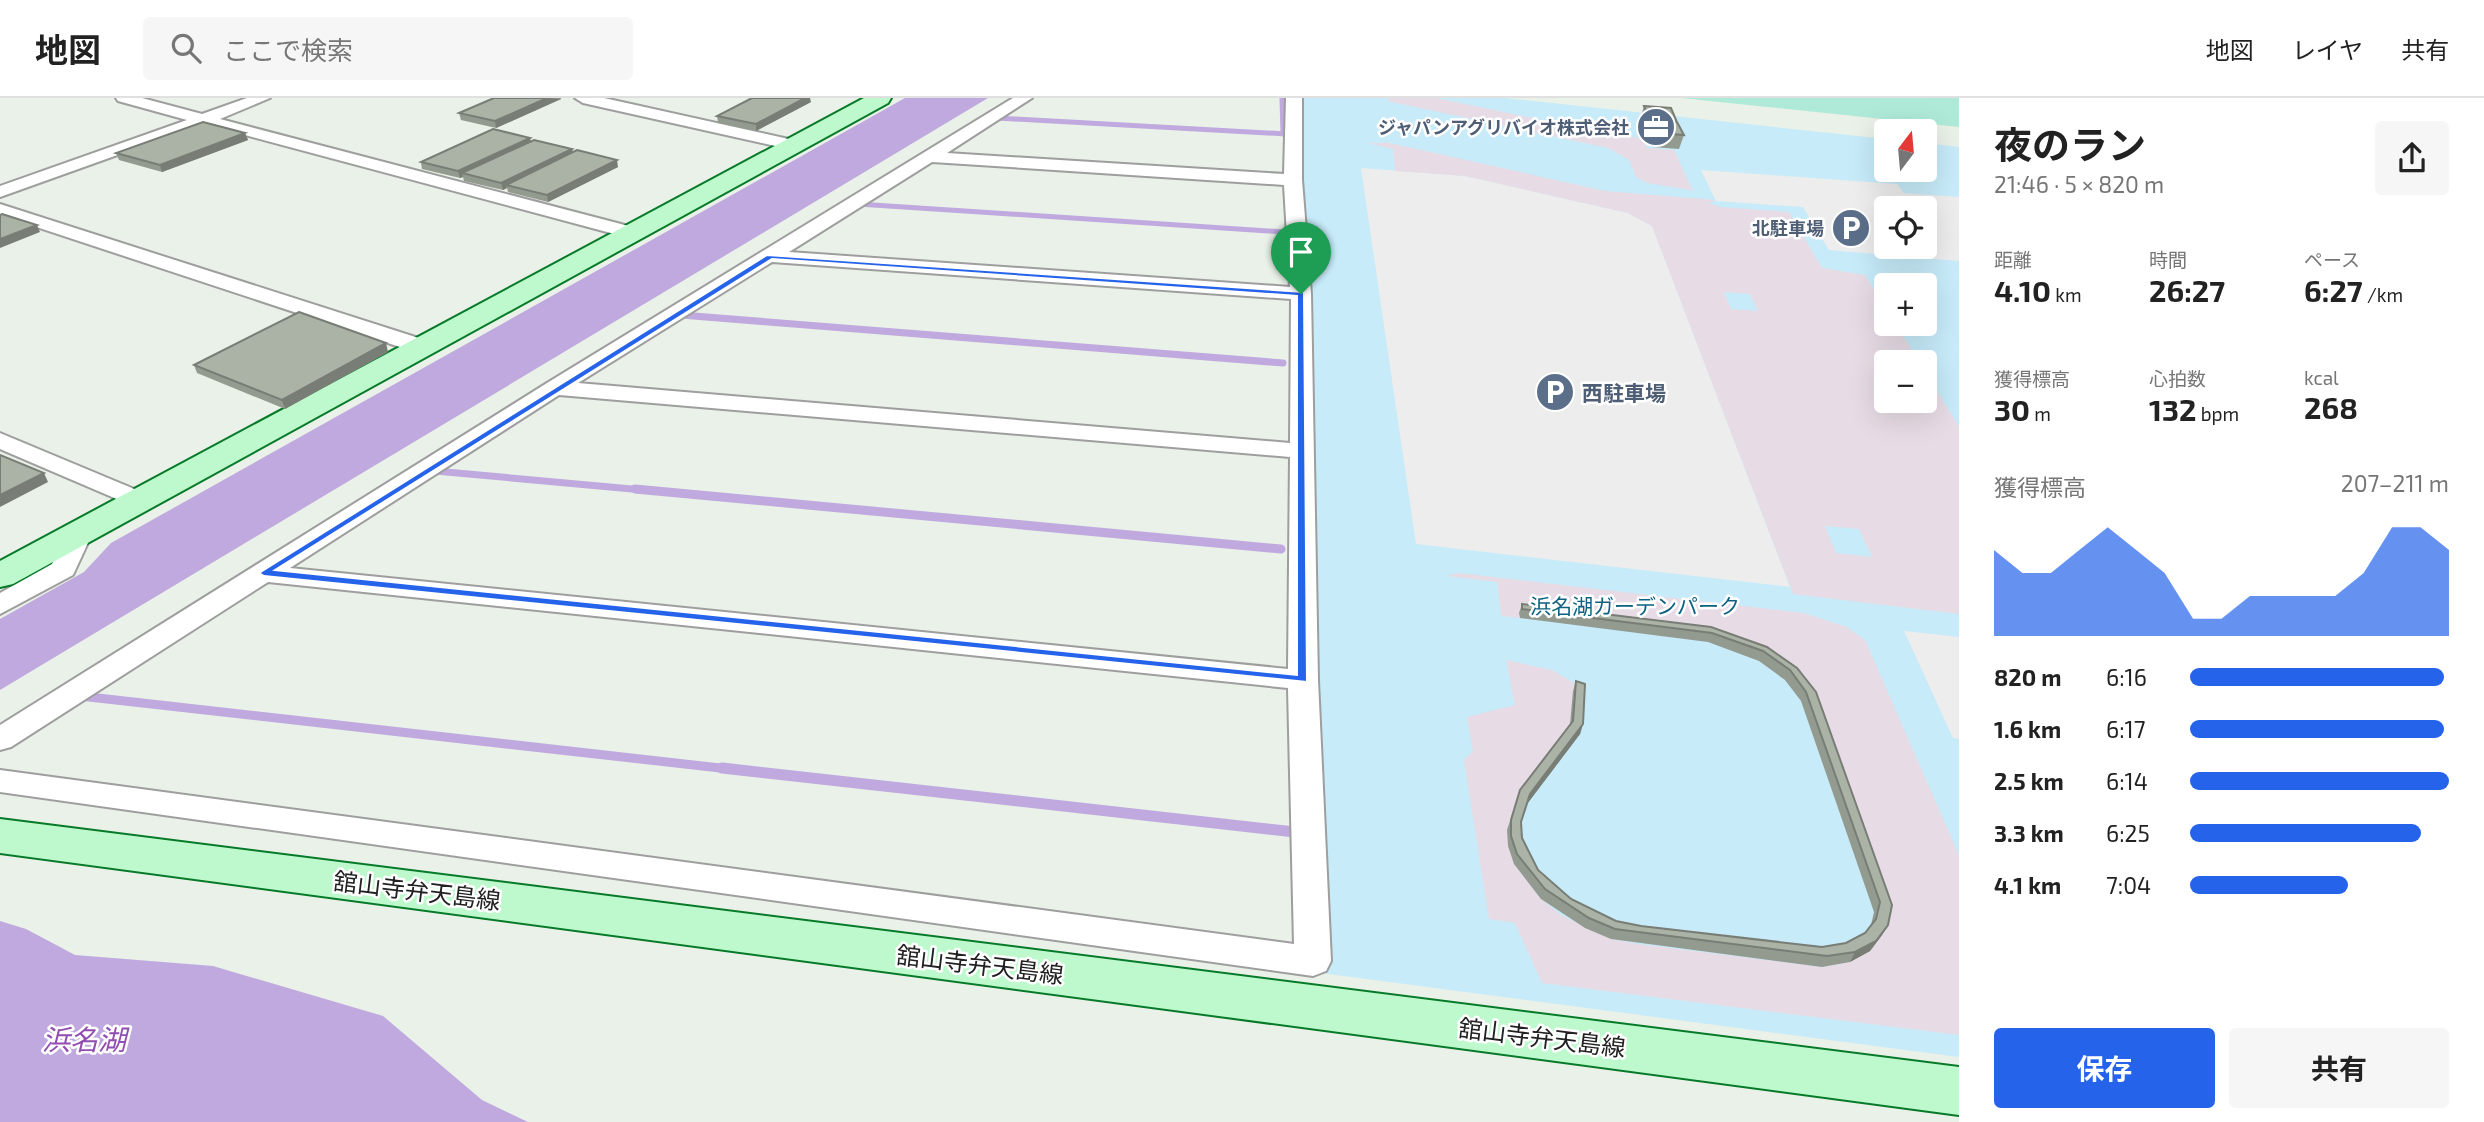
<!DOCTYPE html>
<html lang="ja">
<head>
<meta charset="utf-8">
<style>
  :root { --surface:#fff; --page:#f6f6f6; --text:#222; --muted:#767676; --line:#e0e0e0; --accent:#2563eb }
  body { margin:0; font-family:"Exo 2","Noto Sans JP",sans-serif; background:var(--page); color:var(--text); height:100vh; display:flex; flex-direction:column; font-size:26px; white-space:nowrap }
  * { box-sizing:border-box; margin:0 }
  p { font-size:23px; color:var(--muted) }
  .icon { flex:none; width:38px; height:38px; fill:none; stroke:currentColor; stroke-width:2; stroke-linecap:round; stroke-linejoin:round }
  .map { position:relative; flex:1; overflow:hidden }
  .drawer { display:flex; flex-direction:column; background:var(--surface); width:525px }
  .drawer>* { flex:none }
  .needle { width:46px; rotate:16deg }
  .fabs { position:absolute; left:1874px; top:21px; display:grid; gap:14px }
  .fabs a { display:grid; place-items:center; width:63px; height:63px; border-radius:7px; background:var(--surface); box-shadow:0 7px 28px #0002; font-size:35px }
  .pin { position:absolute; display:grid; place-items:center; width:60px; height:60px; color:#fff; margin:-72px -30px; border-radius:50% 50% 50% 0; rotate:-45deg; box-shadow:0 0 7px #0007 }
  .pin .icon { rotate:45deg }
  .round { display:grid; place-items:center; flex:none; width:74px; height:74px; border-radius:7px; background:var(--page) }
  .summary { display:flex; align-items:center; justify-content:space-between; height:119px; padding:0 35px }
  h1 { font-size:38px; font-weight:700; line-height:52px }
  .stats { display:grid; grid-template-columns:repeat(3,1fr); gap:10px; height:119px; padding:7px 35px }
  .stats div { display:grid; align-content:center }
  .stats b { font-size:30px; font-weight:700 }
  .stats small { font-size:19px; font-weight:400 }
  .stats p { font-size:19px }
  .chart { height:196px; padding:14px 35px }
  .chart p { display:flex; justify-content:space-between }
  .chart svg { width:100%; height:126px; margin-top:7px; fill:var(--accent); opacity:.7 }
  .button { display:flex; gap:14px; margin-top:auto; padding:14px 35px }
  .button a { flex:1; height:80px; border-radius:7px; background:var(--accent); color:#fff; font-size:28px; font-weight:700; line-height:80px; text-align:center }
  .button a+a { background:var(--page); color:var(--text) }
  ul { padding:0 35px; list-style:none; font-size:23px }
  li { display:grid; grid-template-columns:112px 84px 1fr; align-items:center; height:52px }
  li i { height:18px; border-radius:9px; background:var(--accent) }
  header { display:flex; align-items:center; gap:42px; box-sizing:border-box; height:98px; padding:0 35px; background:var(--surface); border-bottom:2px solid var(--line) }
  header strong { font-size:33px }
  nav { display:flex; gap:38px; margin-inline-start:auto; font-size:24px }
  .search { width:490px; height:63px; background:var(--page); display:flex; align-items:center; gap:18px; box-sizing:border-box; padding:0 24px; border-radius:7px; color:var(--muted); font-size:26px }
  main { display:flex; flex:1; min-height:0 }
  .map>svg:first-child { display:block }
  .grass { fill:#afead8 }
  .park { fill:#c7ebf9; fill-rule:evenodd }
  .parking { fill:#ededed; fill-rule:evenodd }
  .plaza { fill:#e7dce5; fill-rule:evenodd }
  .water { fill:#bfa9de }
  .lines { fill:none; stroke-linecap:round; stroke-linejoin:round }
  .stream-far3 { stroke:#bfa9de; stroke-width:5 }
  .stream-far2 { stroke:#bfa9de; stroke-width:7 }
  .stream-far1 { stroke:#bfa9de; stroke-width:9 }
  .stream { stroke:#bfa9de; stroke-width:11 }
  .street-casing { stroke:#9e9e9e; stroke-width:4 }
  .secondary-casing { stroke:#067a29; stroke-width:4 }
  .street { fill:#fff; fill-rule:evenodd }
  .secondary { fill:#bef9cd; fill-rule:evenodd }
  .wall { fill:#939a90 }
  .shaded-wall { fill:#787d75 }
  .building { fill:#abb3a7; stroke:#787d75; stroke-width:2 }
  .route { fill:#2563eb; stroke:#fff; stroke-width:2; fill-rule:evenodd }
  .labels { text-anchor:middle; dominant-baseline:central; stroke-width:5; stroke-linejoin:round; paint-order:stroke }
  .far-service-label { font-size:18px; font-weight:bold; fill:#4e5e75; stroke:#fff; text-anchor:end }
  .service-label { font-size:21px; font-weight:bold; fill:#4e5e75; stroke:#fff; text-anchor:start }
  .park-label { font-size:21px; fill:#0d6181; stroke:#fff }
  .near-street-label { font-size:24px; fill:#212121; stroke:#fff }
  .near-water-label { font-size:28px; font-style:italic; fill:#924db1; stroke:#fff }
</style>
</head>
<body>
<header>
<strong>地図</strong>
<div class="search"><svg class="icon" aria-label="search" viewBox="0 0 24 24"><circle cx="10" cy="10" r="6"/><path d="M15 15l6 6"/></svg>ここで検索</div>
<nav><a>地図</a><a>レイヤ</a><a>共有</a></nav>
</header>
<main>
<div class="map">
<svg width="1959" height="1024" viewBox="0 0 1959 1024">
  <rect width="100%" height="100%" fill="#e9f1e8"/>
  <polygon class="grass" points="1681,0 1959,0 1959,29"/>
  <path class="park" d="M1300,0H1505L1886,41V72H1925V45L1959,49V959L1321,875ZM1886,110H1925V149H1886ZM1886,187H1925V226H1886ZM1886,264H1925V303H1886Z"/>
  <g class="parking">
    <polygon points="1361,70 1465,78 1628,115 1652,128 1790,489 1416,446"/>
    <path d="M1701,72L1897,86L1904,95L1959,99V163L1829,152L1803,109L1716,103ZM1886,110H1925V149H1886Z"/>
    <polygon points="1904,533 1959,539 1959,641 1953,640"/>
  </g>
  <g class="plaza">
    <polygon points="1390,0 1437,0 1618,38 1643,40 1647,50 1674,52 1692,91 1697,93 1647,85 1636,79 1629,62 1608,50 1387,3"/>
    <path d="M1368,45H1390L1605,93L1716,102L1709,105L1720,109L1789,114L1822,170L1865,177L1886,211V226H1896L1919,264H1886V303H1925V273L1959,329V516L1793,496L1652,128L1628,115L1465,78L1395,73L1393,51ZM1724,194L1750,196L1758,213L1731,211ZM1825,428L1859,431L1872,459L1836,455Z"/>
    <polygon points="1459,475 1804,515 1847,529 1865,542 1959,757 1959,937 1542,885 1515,825 1489,821 1464,662 1473,653 1467,619 1515,607 1506,562 1552,572 1574,585 1582,595 1573,593 1570,632 1517,702 1507,732 1514,766 1541,801 1561,817 1611,841 1638,846 1822,869 1850,864 1886,817 1793,580 1727,544 1520,515 1520,520 1501,518 1497,484 1446,478"/>
  </g>
  <g class="water">
    <polygon points="905,0 988,0 0,592 0,521 84,474 111,445"/>
    <polygon points="0,823 26,831 75,857 213,868 383,918 482,1002 528,1024 0,1024"/>
  </g>
  <g class="lines">
    <g class="stream-far3">
      <polyline points="1282,0 1283,36"/>
      <polyline points="997,20 1287,36"/>
      <polyline points="858,106 1285,134"/>
    </g>
    <g class="stream-far2">
      <polyline points="681,217 1283,265"/>
      <polyline points="435,373 654,393"/>
    </g>
    <g class="stream-far1">
      <polyline points="635,391 1281,451"/>
      <polyline points="80,598 738,672"/>
    </g>
    <polyline class="stream" points="722,670 1295,734"/>
    <defs>
      <g id="street">
        <polygon points="116,0 142,0 202,16 247,0 270,0 220,21 640,131 642,135 633,141 204,26 0,99 0,88 187,22 118,3"/>
        <polygon points="575,0 604,0 793,42 801,47 793,52 583,5"/>
        <path d="M1013,0H1032L947,55L1284,76L1286,0H1302V82L1311,196L1318,582L1331,863L1326,873L1313,878L0,694V672L1294,846L1288,590L268,484L11,649L0,652V627L547,285ZM932,64L1284,87L1290,189L789,154ZM772,164L1291,201L1290,345L578,285ZM559,297L1290,359L1288,571L290,470Z"/>
        <polygon points="0,106 431,244 434,249 423,255 415,254 0,117"/>
        <polygon points="0,335 151,398 155,403 151,408 133,408 0,351"/>
        <polygon points="79,428 88,430 92,436 73,477 0,516 0,495 52,466 70,430"/>
      </g>
      <g id="secondary">
        <polygon points="864,0 891,0 888,5 13,486 0,489 0,463"/>
        <polygon points="0,721 1959,969 1959,1017 0,755"/>
      </g>
    </defs>
    <use href="#street" class="street-casing"/>
    <use href="#secondary" class="secondary-casing"/>
    <use href="#street" class="street"/>
    <use href="#secondary" class="secondary"/>
  </g>
  <g class="wall">
    <polygon points="494,0 561,0 561,1 496,30 461,22 459,15"/>
    <polygon points="811,4 756,33 718,25 717,18"/>
    <polygon points="1644,8 1676,22 1676,23 1684,37 1679,51 1652,49 1646,36 1647,34 1645,34 1640,22"/>
    <polygon points="245,35 248,42 162,74 119,62 116,55"/>
    <polygon points="531,44 572,51 573,55 618,69 548,104 508,94 507,90 503,92 464,83 463,79 460,80 422,71 421,64"/>
    <polygon points="388,254 285,311 197,275 194,267"/>
    <polygon points="1522,506 1711,529 1767,549 1797,570 1892,807 1882,837 1870,853 1850,864 1822,869 1611,841 1585,830 1541,801 1514,766 1508,748 1507,732 1520,692 1570,626 1573,593 1576,583 1583,626 1580,636 1527,706 1521,724 1522,740 1538,772 1571,801 1616,823 1641,828 1822,849 1846,845 1865,835 1871,827 1874,814 1801,603 1785,582 1759,563 1708,544 1520,520 1519,515"/>
  </g>
  <g class="shaded-wall">
    <polygon points="547,0 561,1 496,30 495,23"/>
    <polygon points="805,0 810,0 811,4 756,33 756,26"/>
    <polygon points="245,35 248,42 162,74 160,67"/>
    <polygon points="530,40 532,47 462,75 463,79 460,80 458,73"/>
    <polygon points="572,51 574,58 506,87 507,90 503,92 501,85"/>
    <polygon points="617,62 618,69 548,104 547,97"/>
    <polygon points="37,127 40,134 0,150 0,141"/>
    <polygon points="386,245 388,254 285,311 282,302"/>
    <polygon points="44,375 48,384 0,409 0,397"/>
    <polygon points="1583,626 1580,636 1527,706 1530,696"/>
    <polygon points="1888,827 1882,837 1870,853 1850,864 1855,854"/>
  </g>
  <g class="building">
    <polygon points="494,0 547,0 495,23 459,15"/>
    <polygon points="752,0 805,0 756,26 717,18"/>
    <polygon points="1644,8 1671,10 1676,22 1649,20"/>
    <polygon points="1650,22 1677,24 1684,37 1656,35"/>
    <polygon points="203,24 245,35 160,67 116,55"/>
    <polygon points="493,31 530,40 458,73 421,64"/>
    <polygon points="534,42 572,51 501,85 462,75"/>
    <polygon points="577,52 617,62 547,97 506,87"/>
    <polygon points="2,116 37,127 0,141 0,117"/>
    <polygon points="299,214 386,245 282,302 194,267"/>
    <polygon points="0,357 44,375 0,397"/>
    <polygon points="1522,506 1711,529 1767,549 1797,570 1816,594 1892,807 1888,827 1876,843 1855,854 1827,858 1615,831 1589,820 1545,791 1517,756 1511,738 1511,722 1520,692 1573,623 1576,583 1585,586 1583,626 1530,696 1521,724 1522,740 1538,772 1571,801 1616,823 1641,828 1822,849 1846,845 1865,835 1876,821 1880,804 1806,594 1790,572 1763,553 1712,535 1522,511"/>
  </g>
  <path class="route" d="M767,157L1304,194L1307,584L264,478L259,475ZM772,161L1297,198V577L275,472Z"/>
  <defs>
    <symbol id="office-disc" viewBox="-11 -11 22 22"><circle r="9.5" fill="#5c6f8a" stroke="#fff"/><path d="M-6-3h4V-5.5h4V-3h4V5H-6ZM-1-4.5V-3h2v-1.5ZM-6 0V1H6V0Z" fill="#fff"/></symbol>
    <symbol id="parking-disc" viewBox="-11 -11 22 22"><circle r="9.5" fill="#5c6f8a" stroke="#fff"/><path d="M-3.5-5.5H1a3.5 3.5 0 0 1 0 7H-1V5.5H-3.5ZM-1-3.4V-.6H.8a1.4 1.4 0 0 0 0-2.8Z" fill="#fff"/></symbol>
  </defs>
  <g fill-rule="evenodd">
    <use href="#office-disc" x="1634" y="7" width="44" height="44"/>
    <use href="#parking-disc" x="1829" y="108" width="44" height="44"/>
    <use href="#parking-disc" x="1533" y="272" width="44" height="44"/>
  </g>
  <g class="labels">
    <g class="far-service-label">
      <text x="1629" y="29">ジャパンアグリバイオ株式会社</text>
      <text x="1824" y="130">北駐車場</text>
    </g>
    <g class="service-label">
      <text x="1582" y="294">西駐車場</text>
    </g>
    <g class="park-label">
      <text x="1635" y="507">浜名湖ガーデンパーク</text>
    </g>
    <g class="near-street-label">
      <text transform="translate(417 792) rotate(7)">舘山寺弁天島線</text>
      <text transform="translate(980 866) rotate(7)">舘山寺弁天島線</text>
      <text transform="translate(1542 939) rotate(7)">舘山寺弁天島線</text>
    </g>
    <g class="near-water-label">
      <text x="84" y="941">浜名湖</text>
    </g>
  </g>
</svg>
<div class="fabs">
<a><svg class="needle" viewBox="-14 -14 28 28"><path d="M0-13l5 13h-10z" fill="#e53935"/><path d="M0 13l5-13h-10z" fill="#767676"/></svg></a>
<a><svg class="icon" aria-label="locate" viewBox="0 0 24 24"><circle cx="12" cy="12" r="6"/><path d="M12 2v4M12 18v4M2 12h4M18 12h4"/></svg></a>
<a>+</a>
<a>−</a>
</div>
<div class="pin" style="left:1301px;top:196px;background:#1e9e55"><svg class="icon" aria-label="arrive" viewBox="0 0 24 24"><path d="M6 21V4h12l-3 4 3 4H6"/></svg></div>
</div>
<section class="drawer">
<div class="summary"><div><h1>夜のラン</h1><p>21:46 · 5 × 820 m</p></div><a class="round"><svg class="icon" aria-label="share" viewBox="0 0 24 24"><path d="M12 15V3M7 8l5-5 5 5M5 13v7h14v-7"/></svg></a></div>
<div class="stats">
<div><p>距離</p><b>4.10<small> km</small></b></div>
<div><p>時間</p><b>26:27</b></div>
<div><p>ペース</p><b>6:27<small> /km</small></b></div>
</div>
<div class="stats">
<div><p>獲得標高</p><b>30<small> m</small></b></div>
<div><p>心拍数</p><b>132<small> bpm</small></b></div>
<div><p>kcal</p><b>268</b></div>
</div>
<div class="chart"><p><span>獲得標高</span>207–211 m</p>
<svg viewBox="0 0 160 44" preserveAspectRatio="none"><path d="M0 44V14L10 22L20 22L30 14L40 6L50 14L60 22L70 38L80 38L90 30L100 30L110 30L120 30L130 22L140 6L150 6L160 14V44z"/></svg>
</div>
<ul>
<li><b>820 m</b>6:16<i style="width:98%"></i></li>
<li><b>1.6 km</b>6:17<i style="width:98%"></i></li>
<li><b>2.5 km</b>6:14<i style="width:100%"></i></li>
<li><b>3.3 km</b>6:25<i style="width:89%"></i></li>
<li><b>4.1 km</b>7:04<i style="width:61%"></i></li>
</ul>
<div class="button"><a>保存</a><a>共有</a></div>
</section>
</main>
</body>
</html>
